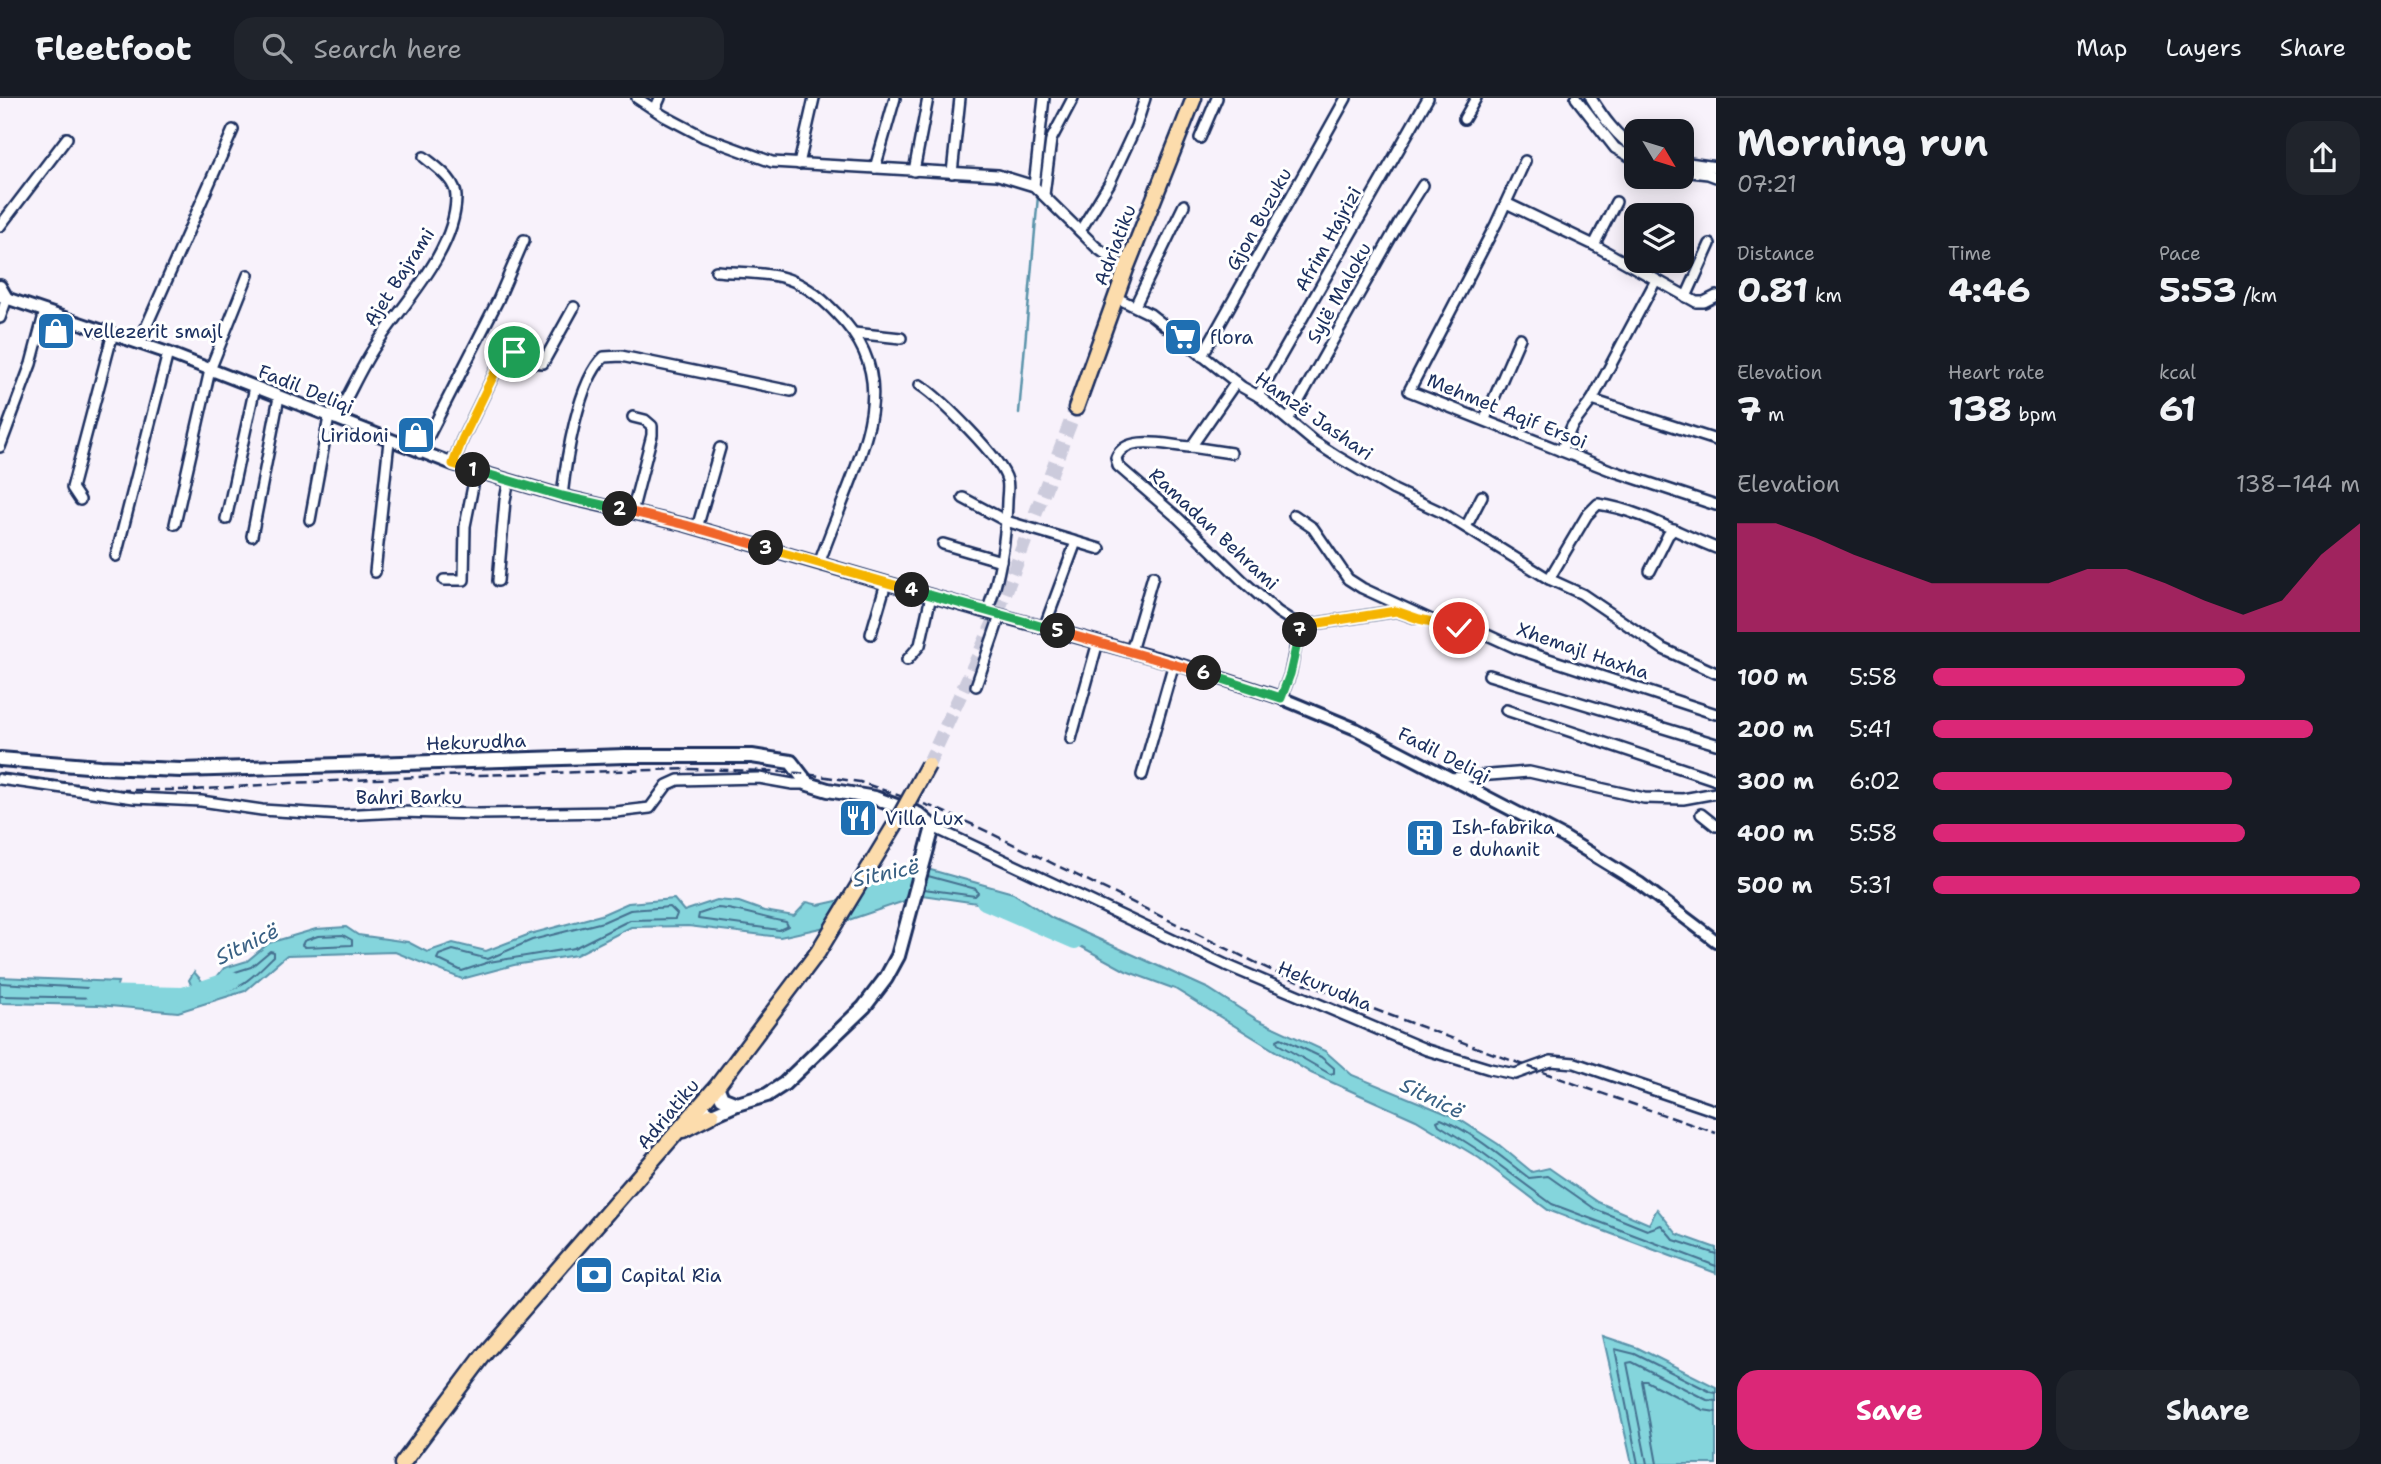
<!DOCTYPE html>
<html lang="en">
<head>
<meta charset="utf-8">
<style>
  :root { --surface:#171b24; --page:#20242c; --text:#f1f3f6; --muted:#9ea1a6; --line:#363941; --accent:#db2777 }
  body { margin:0; font-family:"Shantell Sans",sans-serif; background:var(--page); color:var(--text); height:100vh; display:flex; flex-direction:column; font-size:26px; white-space:nowrap }
  * { box-sizing:border-box; margin:0 }
  p { font-size:23px; color:var(--muted) }
  .icon { flex:none; width:38px; height:38px; fill:none; stroke:currentColor; stroke-width:2; stroke-linecap:round; stroke-linejoin:round }
  .map { position:relative; flex:1; overflow:hidden }
  .side { display:flex; flex-direction:column; background:var(--surface); width:665px }
  .side>* { flex:none }
  .needle { width:46px; rotate:128deg }
  .tools { position:absolute; left:1624px; top:21px; display:grid; gap:14px }
  .tools a { display:grid; place-items:center; width:70px; height:70px; border-radius:14px; background:var(--surface); box-shadow:0 4px 18px #0003; font-size:35px }
  .pin { position:absolute; display:grid; place-items:center; width:60px; height:60px; color:#fff; margin:-30px; border:4px solid #fff; border-radius:50%; box-shadow:0 2px 7px #0007 }
  .km { position:absolute; width:35px; height:35px; margin:-18px; border-radius:50%; background:#222; color:#fff; font-size:19px; line-height:35px; text-align:center }
  .round { display:grid; place-items:center; flex:none; width:74px; height:74px; border-radius:21px; background:var(--page) }
  .head { display:flex; align-items:center; justify-content:space-between; height:119px; padding:0 21px }
  h1 { font-size:38px; font-weight:700; line-height:52px }
  .figures { display:grid; grid-template-columns:repeat(3,1fr); gap:10px; height:119px; padding:7px 21px }
  .figures div { display:grid; align-content:center }
  .figures b { font-size:35px; font-weight:700 }
  .figures small { font-size:19px; font-weight:400 }
  .figures p { font-size:19px }
  .chart { height:196px; padding:14px 21px }
  .chart p { display:flex; justify-content:space-between }
  .chart svg { width:100%; height:126px; margin-top:7px; fill:var(--accent); opacity:.7 }
  .button { display:flex; gap:14px; margin-top:auto; padding:14px 21px }
  .button a { flex:1; height:80px; border-radius:21px; background:var(--accent); color:#fff; font-size:28px; font-weight:700; line-height:80px; text-align:center }
  .button a+a { background:var(--page); color:var(--text) }
  ul { padding:0 21px; list-style:none; font-size:23px }
  li { display:grid; grid-template-columns:112px 84px 1fr; align-items:center; height:52px }
  li i { height:18px; border-radius:9px; background:var(--accent) }
  header { display:flex; align-items:center; gap:42px; box-sizing:border-box; height:98px; padding:0 35px; background:var(--surface); border-bottom:2px solid var(--line) }
  header strong { font-size:33px }
  nav { display:flex; gap:38px; margin-inline-start:auto; font-size:24px }
  .search { width:490px; height:63px; background:var(--page); display:flex; align-items:center; gap:18px; box-sizing:border-box; padding:0 24px; border-radius:21px; color:var(--muted); font-size:26px }
  main { display:flex; flex:1; min-height:0 }
  .map>svg:first-child { display:block }
  .water { fill:#84d5dc; stroke:#5a93aa; stroke-width:2 }
  .lines { fill:none; stroke-linecap:round; stroke-linejoin:round }
  .shore { stroke:#457190; stroke-width:2 }
  .stream { stroke:#5a93aa; stroke-width:2.5 }
  .river { stroke:#84d5dc; stroke-width:18 }
  .primary-tunnel { stroke:#cccbdc; stroke-width:14; stroke-dasharray:14 7; stroke-linecap:butt }
  .minor-casing { stroke:#1b2f5e; stroke-width:14 }
  .tertiary-casing { stroke:#1b2f5e; stroke-width:16 }
  .secondary-casing { stroke:#1b2f5e; stroke-width:18 }
  .primary-casing { stroke:#1b2f5e; stroke-width:19 }
  .minor { stroke:#fff; stroke-width:9 }
  .tertiary { stroke:#fff; stroke-width:10 }
  .secondary { stroke:#fff; stroke-width:12 }
  .primary { stroke:#fcdcac; stroke-width:14 }
  .rail { stroke:#1b2f5e; stroke-width:2.5; stroke-dasharray:10 5; stroke-linecap:butt }
  .primary-bridge-casing { stroke:#1b2f5e; stroke-width:19; stroke-linecap:butt }
  .primary-bridge { stroke:#fcdcac; stroke-width:14 }
  .split-1-casing { stroke:#fff; stroke-width:14 }
  .split-2-casing { stroke:#fff; stroke-width:14 }
  .split-3-casing { stroke:#fff; stroke-width:14 }
  .split-4-casing { stroke:#fff; stroke-width:14 }
  .split-5-casing { stroke:#fff; stroke-width:14 }
  .split-6-casing { stroke:#fff; stroke-width:14 }
  .split-7-casing { stroke:#fff; stroke-width:14 }
  .split-8-casing { stroke:#fff; stroke-width:14 }
  .split-1 { stroke:#f5b400; stroke-width:9 }
  .split-2 { stroke:#22a559; stroke-width:9 }
  .split-3 { stroke:#f0652b; stroke-width:9 }
  .split-4 { stroke:#f5b400; stroke-width:9 }
  .split-5 { stroke:#22a559; stroke-width:9 }
  .split-6 { stroke:#f0652b; stroke-width:9 }
  .split-7 { stroke:#22a559; stroke-width:9 }
  .split-8 { stroke:#f5b400; stroke-width:9 }
  .labels { text-anchor:middle; dominant-baseline:central; stroke-width:6; stroke-linejoin:round; paint-order:stroke }
  .street-label { font-size:19px; fill:#1b2f5e; stroke:#fff }
  .poi-label { font-size:19px; fill:#1b2f5e; stroke:#fff; text-anchor:start }
  .water-label { font-size:21px; font-style:italic; fill:#3a6184; stroke:#fff }
</style>
</head>
<body>
<header>
<strong>Fleetfoot</strong>
<div class="search"><svg class="icon" aria-label="search" viewBox="0 0 24 24"><circle cx="10" cy="10" r="6"/><path d="M15 15l6 6"/></svg>Search here</div>
<nav><a>Map</a><a>Layers</a><a>Share</a></nav>
</header>
<main>
<div class="map">
<svg width="1716" height="1366" viewBox="0 0 1716 1366">
  <rect width="100%" height="100%" fill="#f8f2fb"/>
  <filter id="ink" filterUnits="userSpaceOnUse"><feTurbulence type="fractalNoise" baseFrequency=".0143" numOctaves="2"/><feDisplacementMap in="SourceGraphic" scale="14" xChannelSelector="R" yChannelSelector="G"/><feConvolveMatrix kernelMatrix="1 2 1 2 8 2 1 2 1" color-interpolation-filters="sRGB"/></filter>
  <g filter="url(#ink)">
    <g class="water">
      <polygon points="920,769 1013,795 1052,820 1209,891 1258,922 1325,953 1352,977 1457,1020 1498,1046 1532,1074 1549,1070 1598,1104 1649,1126 1657,1111 1677,1136 1716,1150 1716,1175 1548,1112 1479,1060 1416,1022 1311,975 1175,891 1126,873 1023,817 984,806 922,797 834,827 780,839 688,828 631,829 576,857 514,867 462,881 395,854 287,857 245,893 178,914 98,907 0,905 0,879 118,884 115,894 125,903 147,901 151,889 173,895 192,889 189,882 194,874 208,890 224,870 247,863 269,845 316,831 346,829 358,837 408,844 427,854 453,845 486,853 530,836 601,817 628,805 674,801 684,813 717,802 739,804 764,813 794,818 807,804 819,807 850,800 888,772"/>
      <polygon points="1603,1238 1638,1250 1716,1289 1716,1366 1632,1366"/>
    </g>
    <g class="lines">
      <g class="shore">
        <polyline points="924,791 975,798 978,795 976,791 928,778"/>
        <polygon points="670,809 677,816 675,821 630,822 574,850 489,864 462,873 437,861 439,857 453,852 488,861 532,842 603,824 630,812"/>
        <path d="M717,810C740,811 762,820 786,824L788,828L779,832L698,821L699,816Z"/>
        <polygon points="343,837 352,842 352,847 305,849 302,847 304,843 318,838"/>
        <path d="M270,853L274,854V858C259,872 241,894 220,892L219,888L229,876L251,869Z"/>
        <polyline points="0,885 105,891 108,897 105,900 0,898"/>
        <polygon points="1281,940 1321,959 1334,970 1334,975 1330,976 1278,946 1277,942"/>
        <path d="M1716,1156L1674,1142L1661,1127L1647,1132L1595,1111L1548,1078L1529,1080C1501,1059 1474,1035 1441,1021L1437,1023L1439,1027L1483,1055L1552,1106L1716,1168"/>
        <polyline points="1638,1366 1615,1251 1635,1256 1711,1294 1716,1295"/>
        <polyline points="1647,1366 1627,1265 1632,1264 1707,1302 1716,1303"/>
        <polyline points="1657,1366 1642,1283 1646,1283 1703,1312 1716,1314"/>
      </g>
      <g class="stream">
        <polyline points="1605,30 1634,56"/>
        <polyline points="1040,88 1049,0"/>
        <polyline points="1019,315 1038,98"/>
      </g>
      <g class="river">
        <polyline points="985,803 1075,842"/>
        <polyline points="94,896 183,898 232,882"/>
      </g>
      <polyline class="primary-tunnel" points="928,667 994,524 1076,310"/>
      <defs>
        <g id="minor">
          <polyline points="637,0 664,18 704,39 772,64 998,77 1034,88 1096,149 1126,171"/>
          <polyline points="1576,0 1615,50 1636,62"/>
          <path d="M1591,0C1604,21 1616,37 1636,52"/>
          <polyline points="655,11 660,0"/>
          <polyline points="1464,21 1476,0"/>
          <polyline points="1200,40 1217,0"/>
          <polyline points="1525,63 1496,126 1409,293 1610,372 1716,407"/>
          <polyline points="1682,64 1716,69"/>
          <polyline points="799,66 814,0"/>
          <polyline points="875,70 895,0"/>
          <polyline points="914,73 928,0"/>
          <polyline points="1682,73 1708,76 1716,79"/>
          <polyline points="952,75 960,0"/>
          <polyline points="1034,88 1044,0"/>
          <polyline points="1044,97 1051,42 1073,0"/>
          <polyline points="1506,105 1594,147 1696,204 1704,204 1716,198"/>
          <polyline points="0,128 67,40"/>
          <polyline points="1080,133 1109,86 1136,28 1145,0"/>
          <polyline points="1594,147 1616,104"/>
          <path d="M716,173C737,175 761,174 781,179C802,184 823,201 838,217C889,268 875,320 852,380C841,409 829,437 819,466"/>
          <polyline points="1115,199 1150,216 1242,289 1260,299 1313,343 1338,359 1394,392 1441,414 1549,481 1582,496 1663,551 1716,575"/>
          <polyline points="1686,199 1710,146"/>
          <polyline points="1135,208 1184,107"/>
          <polyline points="0,220 7,200"/>
          <polyline points="854,235 901,240"/>
          <polyline points="139,245 233,32"/>
          <polyline points="1202,258 1346,0"/>
          <path d="M1236,284L1191,349C1169,348 1126,335 1116,360L1118,368L1178,420L1244,484L1278,514L1300,528L1290,576L1281,600"/>
          <path d="M920,287C940,300 1002,361 1007,382C1009,388 1007,397 1007,403C1006,441 1000,479 987,514"/>
          <polyline points="1258,298 1428,0"/>
          <polyline points="1592,302 1716,342"/>
          <path d="M335,321C349,298 359,273 374,250C402,206 455,155 456,100C457,82 437,70 424,59"/>
          <polyline points="1485,321 1520,240"/>
          <polyline points="1288,322 1399,125 1423,87"/>
          <polyline points="0,349 31,266 45,213"/>
          <polyline points="1191,349 1231,355"/>
          <polyline points="1561,353 1572,328 1592,302 1656,182"/>
          <polyline points="420,355 498,202 524,142"/>
          <path d="M453,366L462,342L501,262L510,254C522,255 531,266 543,265L574,209"/>
          <path d="M562,398C566,362 578,283 604,259L621,258L791,293"/>
          <polyline points="963,400 1006,423 1100,451"/>
          <polyline points="80,402 72,390 113,235"/>
          <polyline points="632,414 652,337 652,328 645,322 633,319"/>
          <polyline points="1294,417 1313,430 1348,481 1362,490 1438,525 1483,535 1518,551 1716,616"/>
          <polyline points="226,421 255,289"/>
          <polyline points="310,422 329,319"/>
          <polyline points="175,426 210,272 248,177"/>
          <polyline points="1466,429 1482,398"/>
          <polyline points="697,430 720,350"/>
          <polyline points="252,438 279,299"/>
          <polyline points="943,446 1001,463"/>
          <polyline points="116,458 168,255"/>
          <polyline points="1650,473 1668,437 1674,431"/>
          <polyline points="375,474 389,343"/>
          <path d="M1549,481L1587,417L1598,406C1640,412 1677,435 1716,450"/>
          <polyline points="444,482 464,482 465,428 476,373"/>
          <polyline points="498,483 505,402 509,382"/>
          <polyline points="1300,528 1396,513 1416,520"/>
          <polyline points="1044,530 1076,444"/>
          <polyline points="871,536 886,485"/>
          <polyline points="1131,553 1153,478"/>
          <polyline points="907,562 920,547 931,498"/>
          <polyline points="1489,577 1716,646"/>
          <polyline points="976,588 1000,518"/>
          <polyline points="1506,612 1716,682"/>
          <polyline points="1071,641 1098,544"/>
          <polyline points="1142,677 1174,565"/>
          <polyline points="1451,680 1529,674 1644,700 1683,701 1716,695"/>
          <polyline points="0,681 134,700 201,703 262,712 341,717 400,714 479,716 616,714 650,710 667,687 678,682 759,680 793,686 808,686"/>
          <polyline points="1701,716 1716,728"/>
          <polyline points="933,729 1226,867 1427,952 1490,971 1515,976 1551,963 1575,965 1716,1013"/>
        </g>
        <g id="tertiary">
          <polyline points="0,188 7,200"/>
          <polyline points="0,198 168,255 453,366 562,398 686,427 987,514 1174,565 1281,600 1356,631 1564,739 1639,785 1716,843"/>
        </g>
        <g id="secondary">
          <polyline points="0,661 100,669 181,672 625,658 752,658 791,664 808,686 828,692 875,700 918,716 933,729 898,858 886,880 864,909 784,986 767,997 737,1006 712,1017 706,1013"/>
          <polyline points="717,988 722,1000 737,1006"/>
        </g>
        <g id="primary">
          <polyline points="1076,310 1126,171 1194,0"/>
          <polyline points="683,1032 712,1017"/>
          <polyline points="402,1366 486,1254 717,988 818,854"/>
        </g>
      </defs>
      <use href="#minor" class="minor-casing"/>
      <use href="#tertiary" class="tertiary-casing"/>
      <use href="#secondary" class="secondary-casing"/>
      <use href="#primary" class="primary-casing"/>
      <use href="#minor" class="minor"/>
      <use href="#tertiary" class="tertiary"/>
      <use href="#secondary" class="secondary"/>
      <use href="#primary" class="primary"/>
      <polyline class="rail" points="0,676 120,692 193,692 290,685 441,678 688,671 768,673 799,675 860,684 935,710 978,729 1279,876 1575,986 1716,1035"/>
      <defs>
        <polyline id="primary-bridge" points="818,854 895,727 928,667"/>
      </defs>
      <use href="#primary-bridge" class="primary-bridge-casing"/>
      <use href="#primary-bridge" class="primary-bridge"/>
    </g>
  </g>
  <g class="lines" filter="url(#ink)">
    <defs>
      <polyline id="split-1" points="473,372 453,366 462,342 501,262 510,254 514,254"/>
      <polyline id="split-2" points="473,372 562,398 620,411"/>
      <polyline id="split-3" points="620,411 686,427 766,450"/>
      <polyline id="split-4" points="766,450 912,492"/>
      <polyline id="split-5" points="912,492 1058,533"/>
      <polyline id="split-6" points="1058,533 1204,575"/>
      <polyline id="split-7" points="1204,575 1281,600 1290,576 1300,532"/>
      <polyline id="split-8" points="1300,532 1300,528 1396,513 1419,521 1459,530"/>
    </defs>
    <use href="#split-1" class="split-1-casing"/>
    <use href="#split-2" class="split-2-casing"/>
    <use href="#split-3" class="split-3-casing"/>
    <use href="#split-4" class="split-4-casing"/>
    <use href="#split-5" class="split-5-casing"/>
    <use href="#split-6" class="split-6-casing"/>
    <use href="#split-7" class="split-7-casing"/>
    <use href="#split-8" class="split-8-casing"/>
    <use href="#split-1" class="split-1"/>
    <use href="#split-2" class="split-2"/>
    <use href="#split-3" class="split-3"/>
    <use href="#split-4" class="split-4"/>
    <use href="#split-5" class="split-5"/>
    <use href="#split-6" class="split-6"/>
    <use href="#split-7" class="split-7"/>
    <use href="#split-8" class="split-8"/>
  </g>
  <defs>
    <symbol id="shop-square" viewBox="-11 -11 22 22"><rect x="-9" y="-9" width="18" height="18" rx="4" fill="#1f6fb2" stroke="#fff"/><path d="M-5-2.5h2.3a2.7 3.5 0 0 1 5.4 0H5L5.5 6h-11ZM-1.5-2.5h3a1.5 2.3 0 0 0-3 0Z" fill="#fff"/></symbol>
    <symbol id="supermarket-square" viewBox="-11 -11 22 22"><rect x="-9" y="-9" width="18" height="18" rx="4" fill="#1f6fb2" stroke="#fff"/><path d="M-6-5.5h2.5l.6 2H6L4.5 2H-2.5L-4.4-4H-6ZM-1.5 3.2a1.3 1.3 0 1 0 .1 0ZM3 3.2a1.3 1.3 0 1 0 .1 0Z" fill="#fff"/></symbol>
    <symbol id="restaurant-square" viewBox="-11 -11 22 22"><rect x="-9" y="-9" width="18" height="18" rx="4" fill="#1f6fb2" stroke="#fff"/><path d="M-5-6h1v4h1v-4h1v4h1v-4h1v5L-1.5 .5V6h-2V.5L-5-1ZM5-6V6H3V1.5H1.5Q1.5-4 5-6Z" fill="#fff"/></symbol>
    <symbol id="building-square" viewBox="-11 -11 22 22"><rect x="-9" y="-9" width="18" height="18" rx="4" fill="#1f6fb2" stroke="#fff"/><path d="M-4-6H4V6H1V3H-1V6H-4ZM-2.5-4.3h1.7v1.8h-1.7ZM.8-4.3h1.7v1.8H.8ZM-2.5-1h1.7V.8h-1.7ZM.8-1h1.7V.8H.8Z" fill="#fff"/></symbol>
    <symbol id="bank-square" viewBox="-11 -11 22 22"><rect x="-9" y="-9" width="18" height="18" rx="4" fill="#1f6fb2" stroke="#fff"/><path d="M-6-4H6V4H-6ZM0-2.3a2.3 2.3 0 1 0 0 4.6a2.3 2.3 0 1 0 0-4.6Z" fill="#fff"/></symbol>
  </defs>
  <g fill-rule="evenodd">
    <use href="#shop-square" x="34" y="211" width="44" height="44"/>
    <use href="#supermarket-square" x="1161" y="217" width="44" height="44"/>
    <use href="#shop-square" x="394" y="315" width="44" height="44"/>
    <use href="#restaurant-square" x="836" y="698" width="44" height="44"/>
    <use href="#building-square" x="1403" y="718" width="44" height="44"/>
    <use href="#bank-square" x="572" y="1155" width="44" height="44"/>
  </g>
  <g class="labels">
    <g class="street-label">
      <text transform="translate(1259 121) rotate(-61)">Gjon Buzuku</text>
      <text transform="translate(1328 141) rotate(-61)">Afrim Hajrizi</text>
      <text transform="translate(1115 147) rotate(-69)">Adriatiku</text>
      <text transform="translate(399 179) rotate(-57)">Ajet Bajrami</text>
      <text transform="translate(1339 195) rotate(-61)">Sylë Maloku</text>
      <text transform="translate(306 291) rotate(22)">Fadil Deliqi</text>
      <text transform="translate(1507 313) rotate(22)">Mehmet Aqif Ersoi</text>
      <text transform="translate(1314 318) rotate(35)">Hamzë Jashari</text>
      <text transform="translate(1214 431) rotate(43)">Ramadan Behrami</text>
      <text transform="translate(1583 553) rotate(19)">Xhemajl Haxha</text>
      <text transform="translate(476 644) rotate(-2)">Hekurudha</text>
      <text transform="translate(1444 657) rotate(27)">Fadil Deliqi</text>
      <text x="409" y="699">Bahri Barku</text>
      <text transform="translate(1325 888) rotate(23)">Hekurudha</text>
      <text transform="translate(668 1016) rotate(-50)">Adriatiku</text>
    </g>
    <g class="poi-label">
      <text x="83" y="233">vellezerit smajl</text>
      <text x="1210" y="239">flora</text>
      <text x="389" y="337" text-anchor="end">Liridoni</text>
      <text x="885" y="720">Villa Lux</text>
      <text x="1452" y="729">Ish-fabrika<tspan x="1452" dy="22">e duhanit</tspan></text>
      <text x="621" y="1177">Capital Ria</text>
    </g>
    <g class="water-label">
      <text transform="translate(886 775) rotate(-12)">Sitnicë</text>
      <text transform="translate(247 846) rotate(-26)">Sitnicë</text>
      <text transform="translate(1432 1000) rotate(26)">Sitnicë</text>
    </g>
  </g>
</svg>
<div class="tools">
<a><svg class="needle" viewBox="-14 -14 28 28"><path d="M0-13l5 13h-10z" fill="#e53935"/><path d="M0 13l5-13h-10z" fill="#9ea1a6"/></svg></a>
<a><svg class="icon" aria-label="layers" viewBox="0 0 24 24"><path d="M12 4l9 5-9 5-9-5zM3 14l9 5 9-5"/></svg></a>
</div>
<div class="pin" style="left:514px;top:254px;background:#1e9e55"><svg class="icon" aria-label="arrive" viewBox="0 0 24 24"><path d="M6 21V4h12l-3 4 3 4H6"/></svg></div>
<div class="pin" style="left:1459px;top:530px;background:#d93025"><svg class="icon" aria-label="check" viewBox="0 0 24 24"><path d="M5 12l5 5 9-10"/></svg></div>
<b class="km" style="left:473px;top:372px">1</b>
<b class="km" style="left:620px;top:411px">2</b>
<b class="km" style="left:766px;top:450px">3</b>
<b class="km" style="left:912px;top:492px">4</b>
<b class="km" style="left:1058px;top:533px">5</b>
<b class="km" style="left:1204px;top:575px">6</b>
<b class="km" style="left:1300px;top:532px">7</b>
</div>
<section class="side">
<div class="head"><div><h1>Morning run</h1><p>07:21</p></div><a class="round"><svg class="icon" aria-label="share" viewBox="0 0 24 24"><path d="M12 15V3M7 8l5-5 5 5M5 13v7h14v-7"/></svg></a></div>
<div class="figures">
<div><p>Distance</p><b>0.81<small> km</small></b></div>
<div><p>Time</p><b>4:46</b></div>
<div><p>Pace</p><b>5:53<small> /km</small></b></div>
</div>
<div class="figures">
<div><p>Elevation</p><b>7<small> m</small></b></div>
<div><p>Heart rate</p><b>138<small> bpm</small></b></div>
<div><p>kcal</p><b>61</b></div>
</div>
<div class="chart"><p><span>Elevation</span>138–144 m</p>
<svg viewBox="0 0 160 44" preserveAspectRatio="none"><path d="M0 44V6L10 6L20 11L30 17L40 22L50 27L60 27L70 27L80 27L90 22L100 22L110 27L120 33L130 38L140 33L150 17L160 6V44z"/></svg>
</div>
<ul>
<li><b>100 m</b>5:58<i style="width:73%"></i></li>
<li><b>200 m</b>5:41<i style="width:89%"></i></li>
<li><b>300 m</b>6:02<i style="width:70%"></i></li>
<li><b>400 m</b>5:58<i style="width:73%"></i></li>
<li><b>500 m</b>5:31<i style="width:100%"></i></li>
</ul>
<div class="button"><a>Save</a><a>Share</a></div>
</section>
</main>
</body>
</html>
